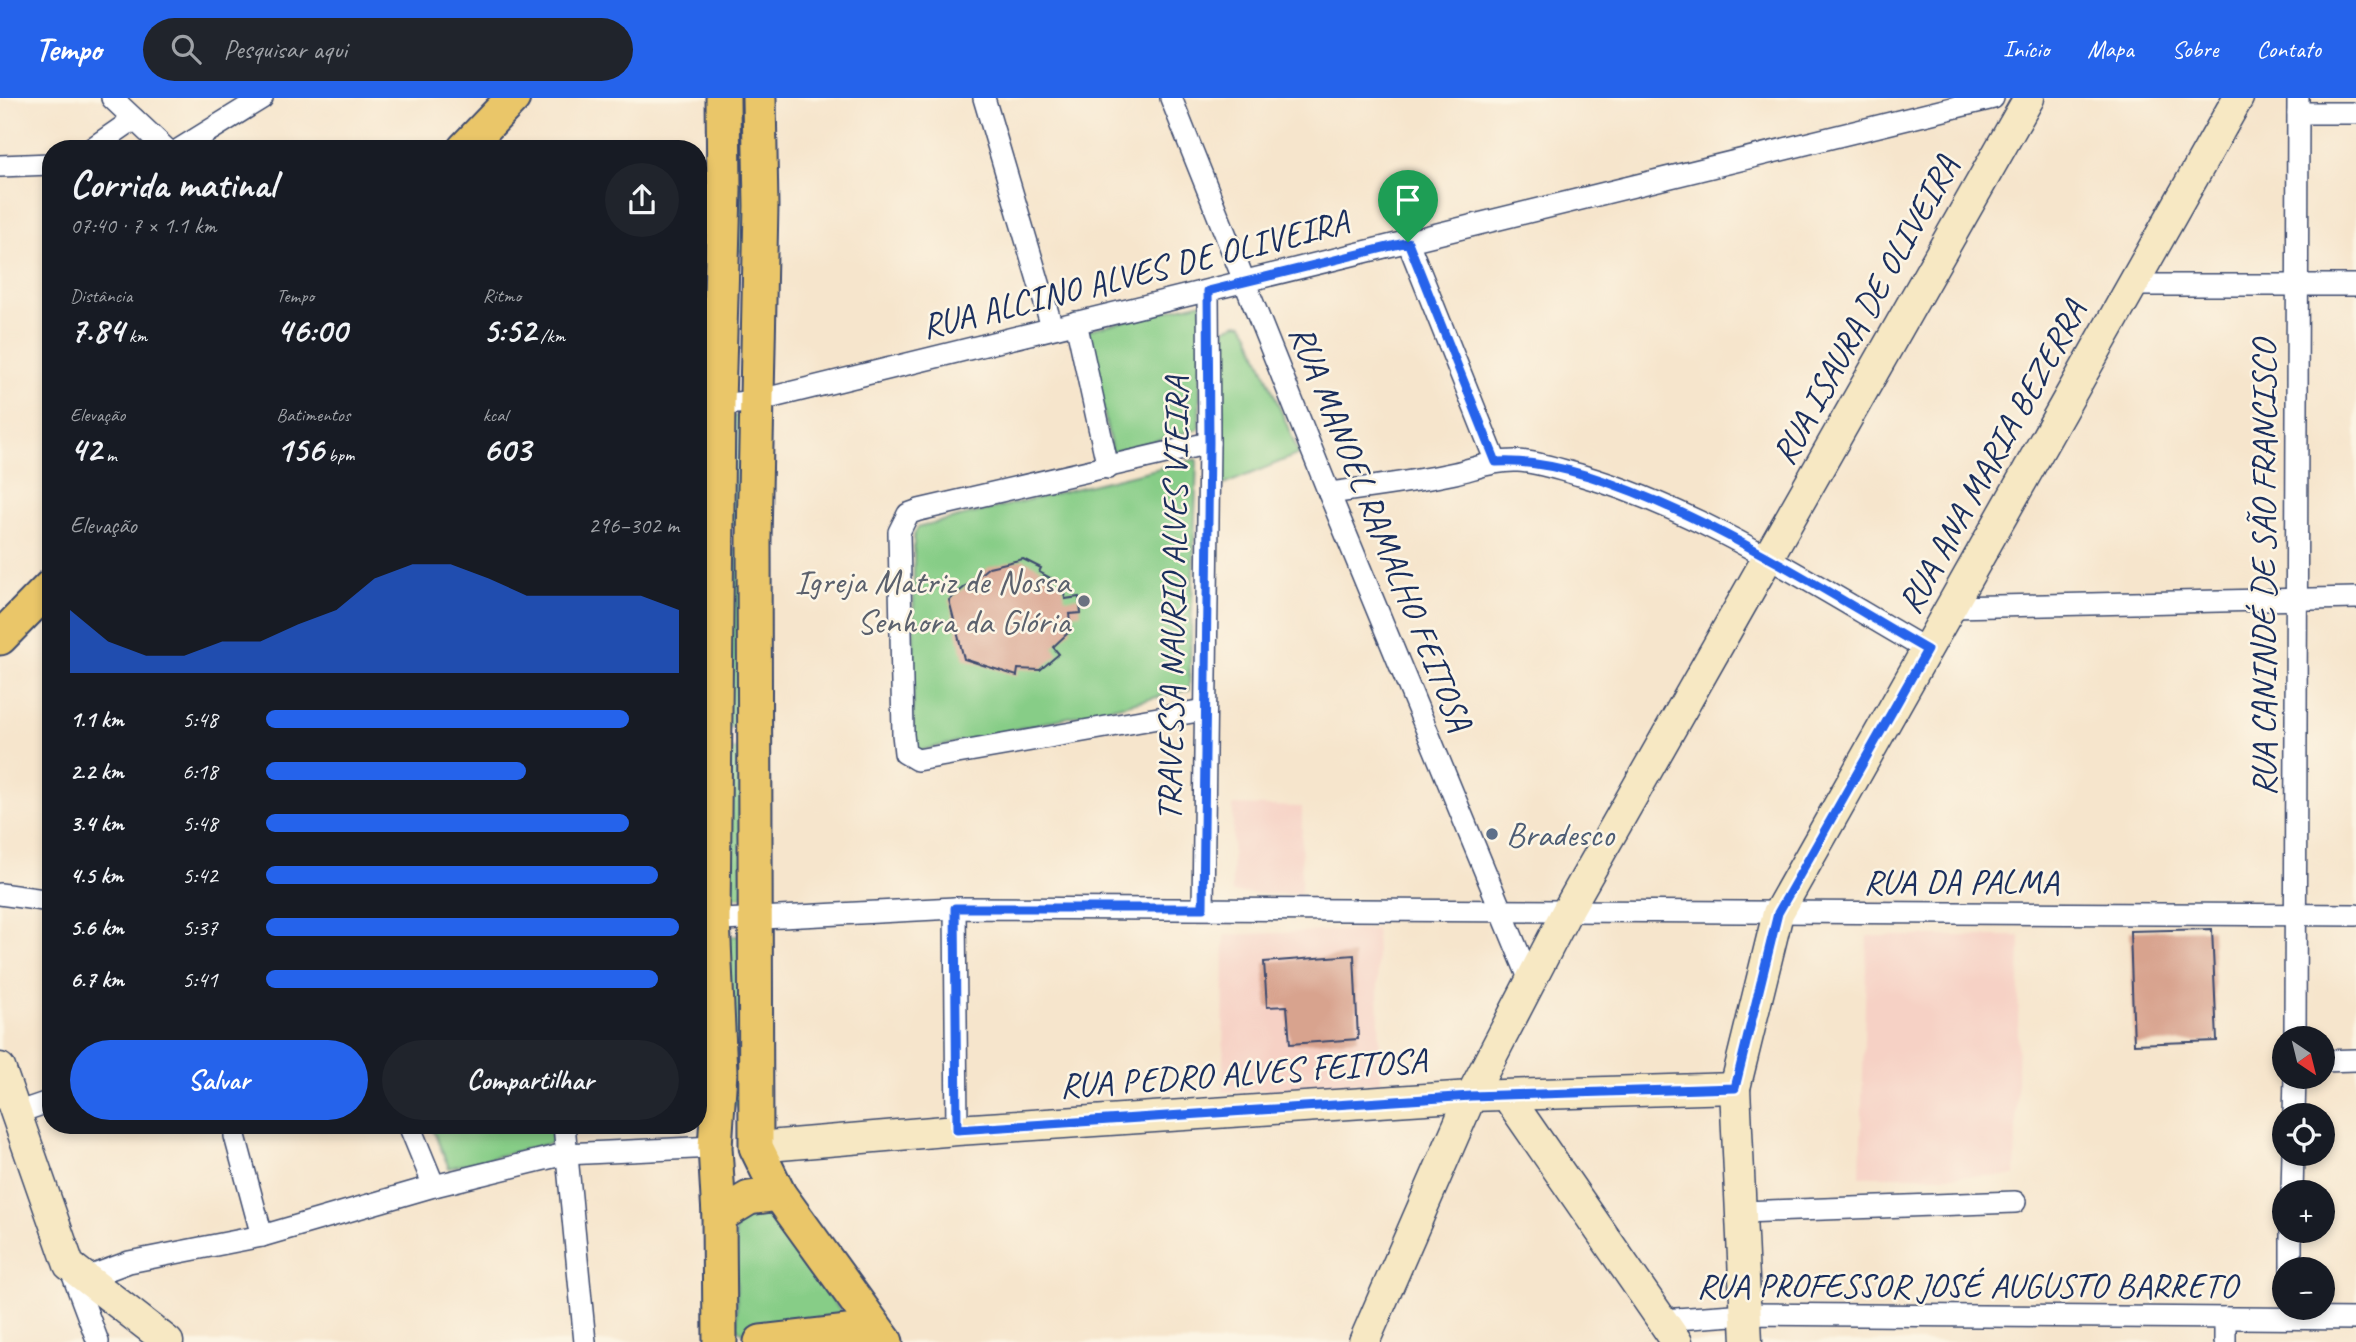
<!DOCTYPE html>
<html lang="pt">
<head>
<meta charset="utf-8">
<style>
  :root { --surface:#171b24; --page:#20242c; --text:#f1f3f6; --muted:#9ea1a6; --accent:#2563eb }
  body { margin:0; font-family:Caveat,sans-serif; background:var(--page); color:var(--text); height:100vh; display:flex; flex-direction:column; font-size:26px; white-space:nowrap }
  * { box-sizing:border-box; margin:0 }
  p { font-size:23px; color:var(--muted) }
  .icon { flex:none; width:38px; height:38px; fill:none; stroke:currentColor; stroke-width:2; stroke-linecap:round; stroke-linejoin:round }
  .map { position:relative; flex:1; overflow:hidden }
  .sheet { position:absolute; left:42px; top:42px; width:665px; height:994px; display:flex; flex-direction:column; background:var(--surface); border-radius:28px; box-shadow:0 4px 10px #0003 }
  .sheet>* { flex:none }
  .needle { width:46px; rotate:145deg }
  .buttons { position:absolute; left:2272px; top:928px; display:grid; gap:14px }
  .buttons a { display:grid; place-items:center; width:63px; height:63px; border-radius:50%; background:var(--surface); box-shadow:0 4px 10px #0003; font-size:35px }
  .pin { position:absolute; display:grid; place-items:center; width:60px; height:60px; color:#fff; margin:-72px -30px; border-radius:50% 50% 50% 0; rotate:-45deg; box-shadow:0 0 7px #0007 }
  .pin .icon { rotate:45deg }
  .round { display:grid; place-items:center; flex:none; width:74px; height:74px; border-radius:37px; background:var(--page) }
  .overview { display:flex; align-items:center; justify-content:space-between; height:119px; padding:0 28px }
  h1 { font-size:38px; font-weight:700; line-height:52px }
  .metrics { display:grid; grid-template-columns:repeat(3,1fr); gap:10px; height:119px; padding:7px 28px }
  .metrics div { display:grid; align-content:center }
  .metrics b { font-size:35px; font-weight:700 }
  .metrics small { font-size:19px; font-weight:400 }
  .metrics p { font-size:19px }
  .chart { height:196px; padding:14px 28px }
  .chart p { display:flex; justify-content:space-between }
  .chart svg { width:100%; height:126px; margin-top:7px; fill:var(--accent); opacity:.7 }
  .action { display:flex; gap:14px; margin-top:auto; padding:14px 28px }
  .action a { flex:1; height:80px; border-radius:42px; background:var(--accent); color:#fff; font-size:28px; font-weight:700; line-height:80px; text-align:center }
  .action a+a { background:var(--page); color:var(--text) }
  ul { padding:0 28px; list-style:none; font-size:23px }
  li { display:grid; grid-template-columns:112px 84px 1fr; align-items:center; height:52px }
  li i { height:18px; border-radius:9px; background:var(--accent) }
  header { display:flex; align-items:center; gap:42px; box-sizing:border-box; height:98px; padding:0 35px; background:var(--accent); color:#fff }
  header strong { font-size:33px }
  nav { display:flex; gap:38px; margin-inline-start:auto; font-size:24px }
  .search { width:490px; height:63px; background:var(--page); display:flex; align-items:center; gap:18px; box-sizing:border-box; padding:0 24px; border-radius:38px; color:var(--muted); font-size:26px }
  .map>svg:first-child { display:block }
  .built { fill:#f6d1c5 }
  .green { fill:#87cd87; stroke:#517e72; stroke-width:2 }
  .building { fill:#d8a38e }
  .lines { fill:none; stroke-linecap:round; stroke-linejoin:round }
  .street-casing { stroke:#3c4a6e; stroke-width:24 }
  .secondary-casing { stroke:#3c4a6e; stroke-width:33 }
  .primary-casing { stroke:#3c4a6e; stroke-width:37 }
  .street { stroke:#fff; stroke-width:21 }
  .secondary { stroke:#f7e8c3; stroke-width:30 }
  .primary { stroke:#eac669; stroke-width:33 }
  .route-casing { stroke:#fff; stroke-width:14 }
  .route { stroke:#2563eb; stroke-width:9 }
  .worship-dot { fill:#6b7280; stroke:#fcf5e5; stroke-width:2.5 }
  .service-dot { fill:#5c6f8a; stroke:#fcf5e5; stroke-width:2.5 }
  .labels { text-anchor:middle; dominant-baseline:central; stroke-width:5; stroke-linejoin:round; paint-order:stroke }
  .street-label { font-size:35px; fill:#1b2f5e; stroke:#fcf5e5 }
  .worship-label { font-size:35px; fill:#5b616d; stroke:#fcf5e5; text-anchor:end }
  .service-label { font-size:35px; fill:#4e5e75; stroke:#fcf5e5; text-anchor:start }
</style>
</head>
<body>
<header>
<strong>Tempo</strong>
<div class="search"><svg class="icon" aria-label="search" viewBox="0 0 24 24"><circle cx="10" cy="10" r="6"/><path d="M15 15l6 6"/></svg>Pesquisar aqui</div>
<nav><a>Início</a><a>Mapa</a><a>Sobre</a><a>Contato</a></nav>
</header>
<div class="map">
<svg width="2356" height="1244" viewBox="0 0 2356 1244">
  <rect width="100%" height="100%" fill="#fcf5e5"/>
  <filter id="ink" filterUnits="userSpaceOnUse"><feTurbulence type="fractalNoise" baseFrequency=".0143" numOctaves="2"/><feDisplacementMap in="SourceGraphic" scale="14" xChannelSelector="R" yChannelSelector="G"/><feConvolveMatrix kernelMatrix="1 2 1 2 8 2 1 2 1" color-interpolation-filters="sRGB"/></filter>
  <filter id="wash" filterUnits="userSpaceOnUse"><feTurbulence type="fractalNoise" baseFrequency=".00686" numOctaves="4" result="noise"/><feDisplacementMap in="SourceGraphic" scale="28" xChannelSelector="R" yChannelSelector="G"/><feGaussianBlur stdDeviation="1.57" result="paint"/><feColorMatrix in="noise" values="0 0 0 0 0 0 0 0 0 0 0 0 0 0 0 0 0 1.4 0 .05"/><feComposite in="paint" operator="in"/></filter>
  <g filter="url(#wash)">
    <rect width="100%" height="100%" fill="#f6e5cc"/>
    <g class="built">
      <polygon points="1233,707 1302,709 1301,797 1232,795"/>
      <polygon points="1376,831 1381,985 1223,994 1224,837"/>
      <polygon points="1867,838 2020,838 2015,1078 1860,1078"/>
    </g>
    <g class="green">
      <polygon points="731,0 747,0 750,154 732,153"/>
      <polygon points="1202,204 1199,331 1112,354 1087,232"/>
      <polygon points="1237,225 1243,226 1249,236 1299,356 1221,388 1224,235 1226,230"/>
      <polygon points="726,318 746,318 746,426 725,427"/>
      <polygon points="1197,361 1189,592 918,653 913,649 914,437 918,429"/>
      <polygon points="726,451 744,452 746,628 723,630"/>
      <polygon points="746,651 744,799 727,799 728,652"/>
      <polygon points="729,838 745,838 744,1008 723,1007"/>
      <polygon points="431,1027 551,1027 552,1045 449,1070"/>
      <polygon points="757,1115 768,1118 847,1221 750,1239 737,1231 735,1123"/>
    </g>
    <g id="blocks">
      <g class="building">
        <polygon points="1023,461 1041,470 1039,474 1063,487 1065,501 1079,499 1081,515 1069,516 1071,532 1053,549 1059,556 1040,572 1018,571 1017,578 964,561 949,502 989,469"/>
        <polygon points="2212,831 2217,943 2134,946 2130,833"/>
        <polygon points="1354,857 1358,941 1290,946 1287,908 1267,909 1264,864"/>
      </g>
    </g>
  </g>
  <g filter="url(#ink)">
    <use href="#blocks" fill-opacity="0" stroke="#3c4a6e" stroke-width="2"/>
    <g class="lines">
      <defs>
        <g id="street">
          <polyline points="112,0 166,51"/>
          <polyline points="984,0 1052,229"/>
          <polyline points="1171,0 1329,395 1531,885"/>
          <polyline points="2298,15 2356,15"/>
          <polyline points="91,51 134,21"/>
          <polyline points="180,51 262,0"/>
          <polyline points="0,68 51,66"/>
          <polyline points="1408,144 1496,364"/>
          <polyline points="2133,187 2356,187"/>
          <polyline points="1076,224 1108,370"/>
          <polyline points="698,309 756,303 1993,0"/>
          <path d="M1329,395C1371,389 1414,384 1455,375C1476,370 1496,362 1518,363C1539,364 1560,372 1580,377C1704,413 1815,488 1927,552"/>
          <polyline points="1952,509 2356,500"/>
          <polyline points="1204,612 917,662 905,655 903,636 899,434 908,416 919,412 1209,345"/>
          <polyline points="0,796 51,803"/>
          <polyline points="955,810 957,1032"/>
          <polyline points="1203,810 1209,345 1208,193"/>
          <polyline points="703,823 955,810 2356,817"/>
          <polyline points="2295,940 2298,0"/>
          <polyline points="2322,963 2356,962"/>
          <polyline points="16,1015 51,1003"/>
          <polyline points="2294,1017 2295,978"/>
          <polyline points="409,1027 434,1088"/>
          <polyline points="564,1027 585,1244"/>
          <polyline points="235,1038 262,1138"/>
          <polyline points="2292,1094 2293,1055"/>
          <polyline points="1743,1114 2015,1104"/>
          <polyline points="69,1167 98,1244"/>
          <polyline points="2291,1171 2291,1132"/>
          <polyline points="86,1180 129,1164 262,1138 434,1088 565,1056 715,1049"/>
          <polyline points="1662,1222 1747,1216 2356,1221"/>
          <polyline points="2225,1244 2225,1220"/>
        </g>
        <g id="secondary">
          <polyline points="0,970 69,1167 168,1244"/>
          <polyline points="1507,998 1677,1244"/>
          <polyline points="756,1049 957,1032 1471,998 1735,990"/>
          <polyline points="1364,1244 1471,998 1566,815 2029,0"/>
          <polyline points="1747,1244 1735,990 1778,815 2238,0"/>
        </g>
        <g id="primary">
          <polyline points="759,0 761,108 754,441 756,1049 779,1096 886,1244"/>
          <polyline points="464,51 513,0"/>
          <polyline points="0,540 51,488"/>
          <polyline points="719,1118 749,1100 779,1096"/>
          <polyline points="720,1244 719,1118 715,1049 720,974 713,822 718,305 724,92 723,0"/>
          <polyline points="761,1244 874,1231"/>
        </g>
      </defs>
      <use href="#street" class="street-casing"/>
      <use href="#secondary" class="secondary-casing"/>
      <use href="#primary" class="primary-casing"/>
      <use href="#street" class="street"/>
      <use href="#secondary" class="secondary"/>
      <use href="#primary" class="primary"/>
    </g>
  </g>
  <g class="lines" filter="url(#ink)">
    <defs>
      <path id="route" d="M1408,144L1496,364C1618,356 1820,491 1927,552L1778,815L1735,990L1471,998L957,1032L955,810H1203L1209,345L1208,193Z"/>
    </defs>
    <use href="#route" class="route-casing"/>
    <use href="#route" class="route"/>
  </g>
  <circle class="worship-dot" cx="1084" cy="503" r="7"/>
  <circle class="service-dot" cx="1492" cy="736" r="7"/>
  <g class="labels">
    <g class="street-label">
      <text transform="translate(1135 176) rotate(-14)">RUA ALCINO ALVES DE OLIVEIRA</text>
      <text transform="translate(1865 212) rotate(-61)">RUA ISAURA DE OLIVEIRA</text>
      <text transform="translate(1992 359) rotate(-61)">RUA ANA MARIA BEZERRA</text>
      <text transform="translate(1381 430) rotate(68)">RUA MANOEL RAMALHO FEITOSA</text>
      <text transform="translate(2263 470) rotate(-90)">RUA CANINDÉ DE SÃO FRANCISCO</text>
      <text transform="translate(1173 501) rotate(-89)">TRAVESSA NAURIO ALVES VIEIRA</text>
      <text x="1961" y="783">RUA DA PALMA</text>
      <text transform="translate(1243 975) rotate(-4)">RUA PEDRO ALVES FEITOSA</text>
      <text x="1967" y="1187">RUA PROFESSOR JOSÉ AUGUSTO BARRETO</text>
    </g>
    <g class="worship-label">
      <text x="1070" y="483">Igreja Matriz de Nossa<tspan x="1070" dy="40">Senhora da Glória</tspan></text>
    </g>
    <g class="service-label">
      <text x="1506" y="736">Bradesco</text>
    </g>
  </g>
</svg>
<div class="buttons">
<a><svg class="needle" viewBox="-14 -14 28 28"><path d="M0-13l5 13h-10z" fill="#e53935"/><path d="M0 13l5-13h-10z" fill="#9ea1a6"/></svg></a>
<a><svg class="icon" aria-label="locate" viewBox="0 0 24 24"><circle cx="12" cy="12" r="6"/><path d="M12 2v4M12 18v4M2 12h4M18 12h4"/></svg></a>
<a>+</a>
<a>−</a>
</div>
<div class="pin" style="left:1408px;top:144px;background:#1e9e55"><svg class="icon" aria-label="arrive" viewBox="0 0 24 24"><path d="M6 21V4h12l-3 4 3 4H6"/></svg></div>
<section class="sheet">
<div class="overview"><div><h1>Corrida matinal</h1><p>07:40 · 7 × 1.1 km</p></div><a class="round"><svg class="icon" aria-label="share" viewBox="0 0 24 24"><path d="M12 15V3M7 8l5-5 5 5M5 13v7h14v-7"/></svg></a></div>
<div class="metrics">
<div><p>Distância</p><b>7.84<small> km</small></b></div>
<div><p>Tempo</p><b>46:00</b></div>
<div><p>Ritmo</p><b>5:52<small> /km</small></b></div>
</div>
<div class="metrics">
<div><p>Elevação</p><b>42<small> m</small></b></div>
<div><p>Batimentos</p><b>156<small> bpm</small></b></div>
<div><p>kcal</p><b>603</b></div>
</div>
<div class="chart"><p><span>Elevação</span>296–302 m</p>
<svg viewBox="0 0 160 44" preserveAspectRatio="none"><path d="M0 44V22L10 33L20 38L30 38L40 33L50 33L60 27L70 22L80 11L90 6L100 6L110 11L120 17L130 17L140 17L150 17L160 22V44z"/></svg>
</div>
<ul>
<li><b>1.1 km</b>5:48<i style="width:88%"></i></li>
<li><b>2.2 km</b>6:18<i style="width:63%"></i></li>
<li><b>3.4 km</b>5:48<i style="width:88%"></i></li>
<li><b>4.5 km</b>5:42<i style="width:95%"></i></li>
<li><b>5.6 km</b>5:37<i style="width:100%"></i></li>
<li><b>6.7 km</b>5:41<i style="width:95%"></i></li>
</ul>
<div class="action"><a>Salvar</a><a>Compartilhar</a></div>
</section>
</div>
</body>
</html>
